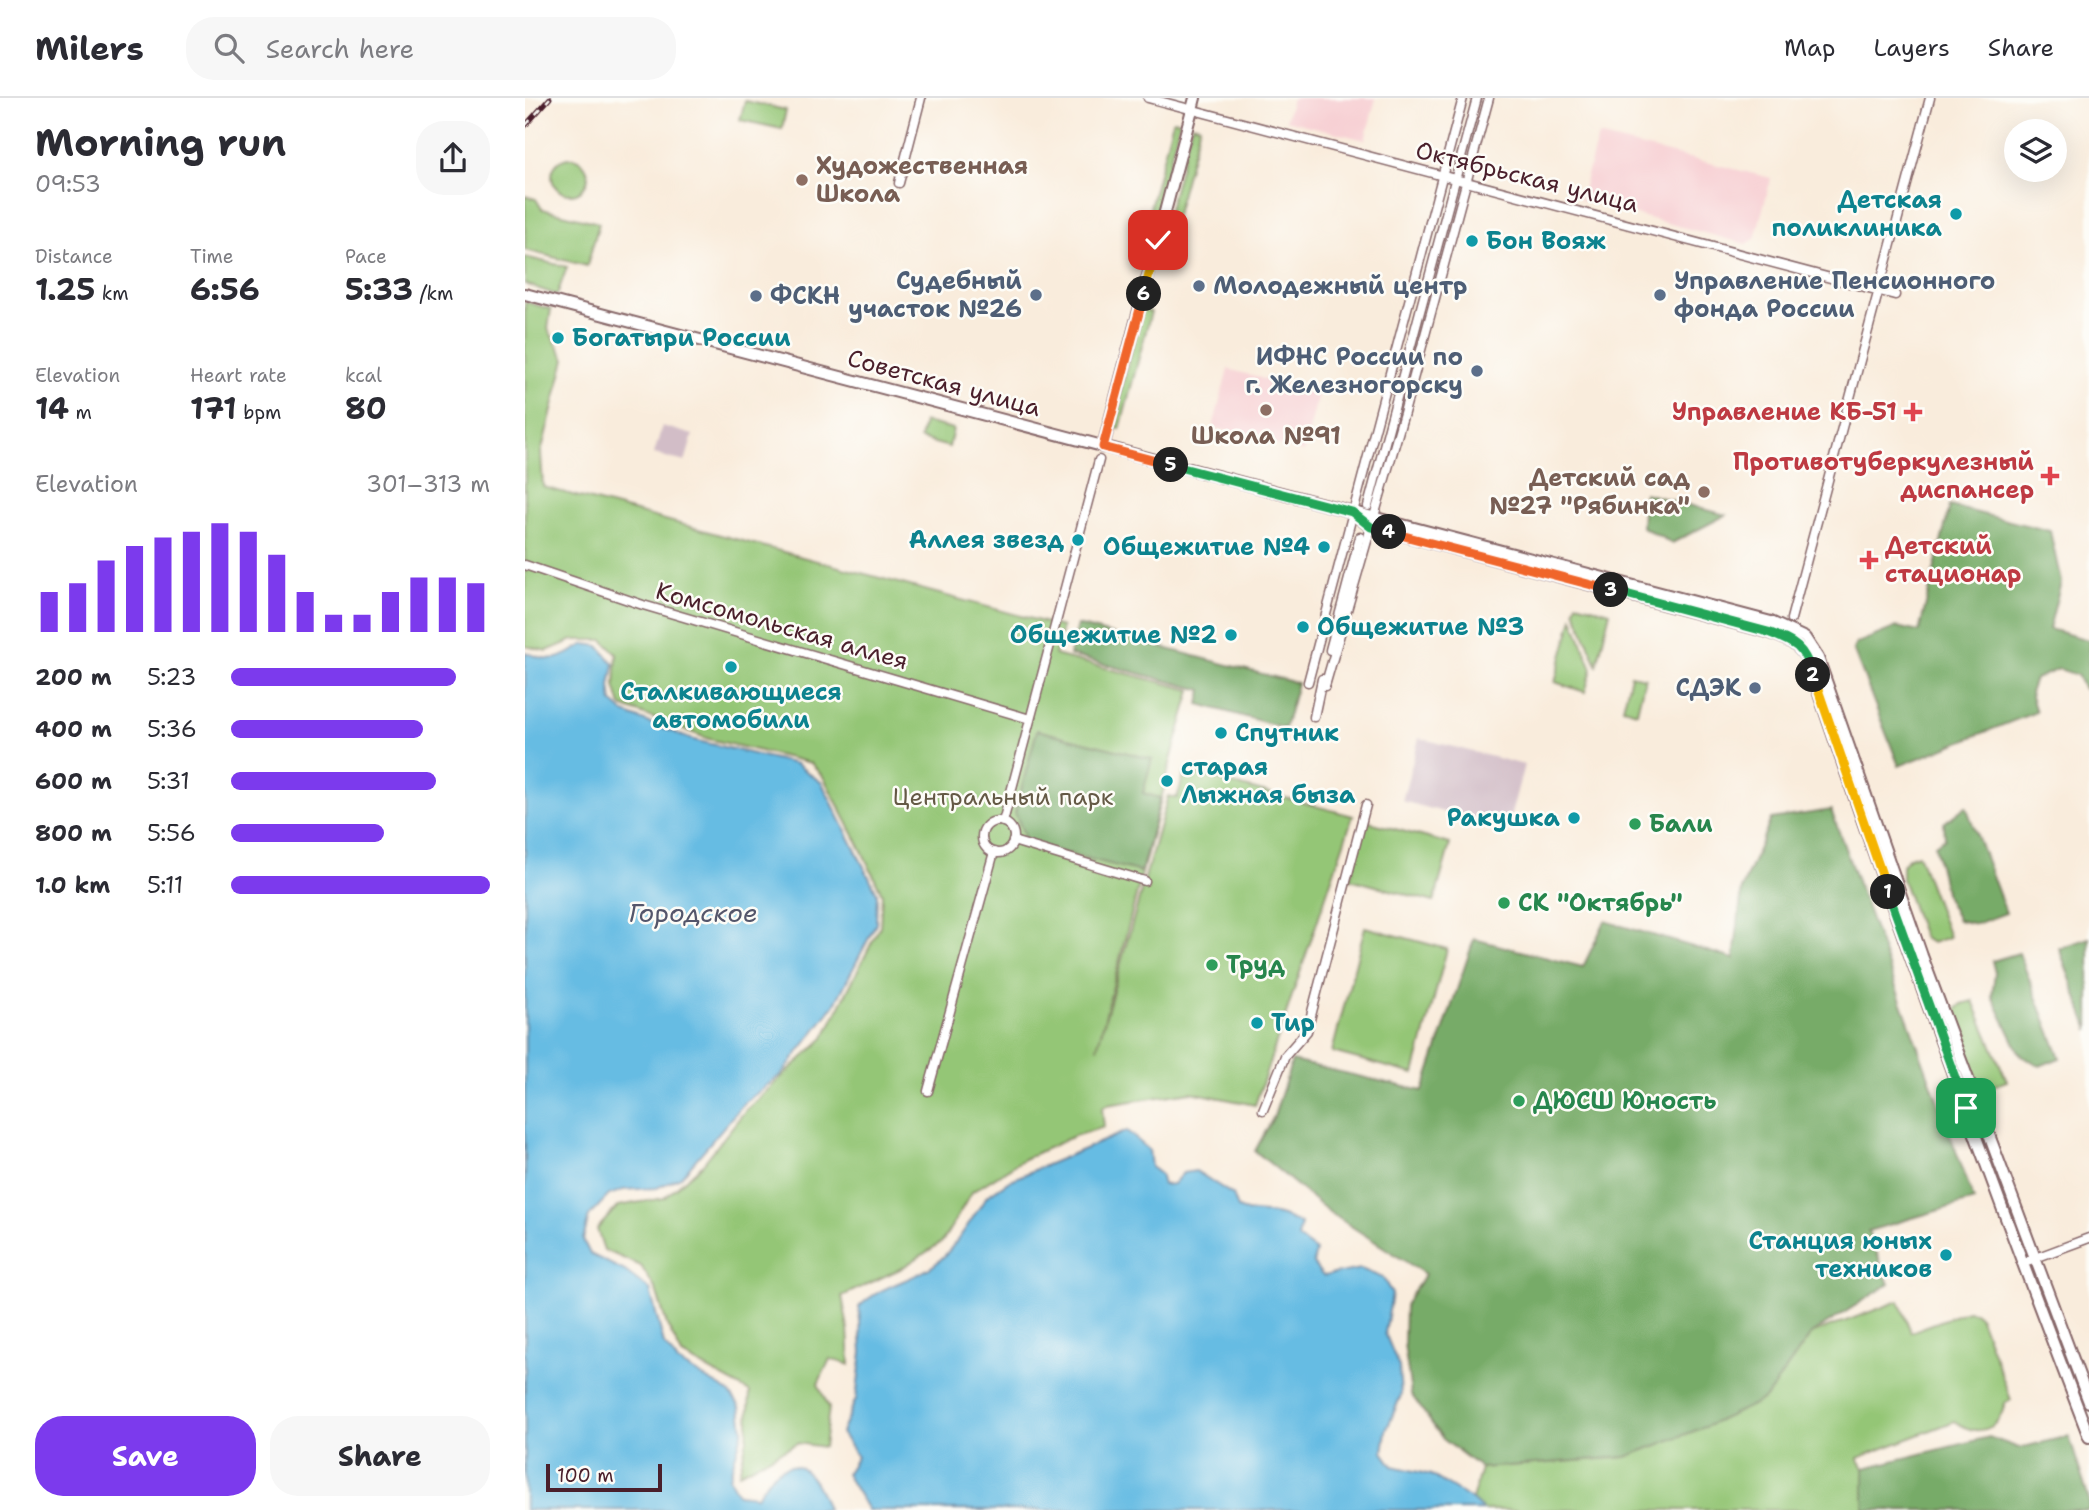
<!DOCTYPE html>
<html lang="en">
<head>
<meta charset="utf-8">
<style>
  :root { --surface:#fff; --page:#f7f7f7; --text:#2b2b33; --muted:#7c7c81; --line:#e1e1e2; --accent:#7c3aed }
  body { margin:0; font-family:"Shantell Sans",sans-serif; background:var(--page); color:var(--text); height:100vh; display:flex; flex-direction:column; font-size:26px; white-space:nowrap }
  * { box-sizing:border-box; margin:0 }
  p { font-size:23px; color:var(--muted) }
  .icon { flex:none; width:38px; height:38px; fill:none; stroke:currentColor; stroke-width:2; stroke-linecap:round; stroke-linejoin:round }
  .map { position:relative; flex:1; overflow:hidden }
  .sheet { display:flex; flex-direction:column; background:var(--surface); width:525px }
  .sheet>* { flex:none }
  .controls { position:absolute; left:1479px; top:21px; display:grid; gap:14px }
  .controls a { display:grid; place-items:center; width:63px; height:63px; border-radius:50%; background:var(--surface); box-shadow:0 7px 28px #0002; font-size:35px }
  .scale { position:absolute; left:21px; bottom:18px; width:116px; box-sizing:border-box; padding-left:7px; border:4px solid #4a1f2b; border-top:0; font-size:19px; line-height:24px; white-space:nowrap; color:#4a1f2b; -webkit-text-stroke:5px #fdfcf7; paint-order:stroke }
  .pin { position:absolute; display:grid; place-items:center; width:60px; height:60px; color:#fff; margin:-30px; border-radius:14px; box-shadow:0 4px 10px #0006 }
  .km { position:absolute; width:35px; height:35px; margin:-18px; border-radius:50%; background:#222; color:#fff; font-size:19px; line-height:35px; text-align:center }
  .round { display:grid; place-items:center; flex:none; width:74px; height:74px; border-radius:28px; background:var(--page) }
  .overview { display:flex; align-items:center; justify-content:space-between; height:119px; padding:0 35px }
  h1 { font-size:38px; font-weight:700; line-height:52px }
  .stats { display:grid; grid-template-columns:repeat(3,1fr); gap:10px; height:119px; padding:7px 35px }
  .stats div { display:grid; align-content:center }
  .stats b { font-size:30px; font-weight:700 }
  .stats small { font-size:19px; font-weight:400 }
  .stats p { font-size:19px }
  .chart { height:196px; padding:14px 35px }
  .chart p { display:flex; justify-content:space-between }
  .chart svg { width:100%; height:126px; margin-top:7px; stroke:var(--accent); stroke-width:6 }
  .button { display:flex; gap:14px; margin-top:auto; padding:14px 35px }
  .button a { flex:1; height:80px; border-radius:28px; background:var(--accent); color:#fff; font-size:28px; font-weight:700; line-height:80px; text-align:center }
  .button a+a { background:var(--page); color:var(--text) }
  ul { padding:0 35px; list-style:none; font-size:23px }
  li { display:grid; grid-template-columns:112px 84px 1fr; align-items:center; height:52px }
  li i { height:18px; border-radius:9px; background:var(--accent) }
  header { display:flex; align-items:center; gap:42px; box-sizing:border-box; height:98px; padding:0 35px; background:var(--surface); border-bottom:2px solid var(--line) }
  header strong { font-size:33px }
  nav { display:flex; gap:38px; margin-inline-start:auto; font-size:24px }
  .search { width:490px; height:63px; background:var(--page); display:flex; align-items:center; gap:18px; box-sizing:border-box; padding:0 24px; border-radius:28px; color:var(--muted); font-size:26px }
  main { display:flex; flex:1; min-height:0 }
  .map>svg:first-child { display:block }
  .built { fill:#f7cfd3 }
  .industrial { fill:#d2bdc7 }
  .green { fill:#94c676; stroke:#6f7250; stroke-width:2 }
  .forest { fill:#77ab67; stroke:#606549; stroke-width:2 }
  .water { fill:#66bce3; stroke:#586e87; stroke-width:2 }
  .lines { fill:none; stroke-linecap:round; stroke-linejoin:round }
  .minor-casing { stroke:#876769; stroke-width:11 }
  .major-casing { stroke:#876769; stroke-width:14 }
  .minor { stroke:#fff; stroke-width:8 }
  .major { stroke:#fff; stroke-width:10 }
  .rail-casing { stroke:#4a1f2b; stroke-width:5 }
  .rail { stroke:#fdfcf7; stroke-width:2.5; stroke-dasharray:8; stroke-linecap:butt }
  .split-1-casing { stroke:#fff; stroke-width:14 }
  .split-2-casing { stroke:#fff; stroke-width:14 }
  .split-3-casing { stroke:#fff; stroke-width:14 }
  .split-4-casing { stroke:#fff; stroke-width:14 }
  .split-5-casing { stroke:#fff; stroke-width:14 }
  .split-6-casing { stroke:#fff; stroke-width:14 }
  .split-7-casing { stroke:#fff; stroke-width:14 }
  .split-1 { stroke:#22a559; stroke-width:9 }
  .split-2 { stroke:#f5b400; stroke-width:9 }
  .split-3 { stroke:#22a559; stroke-width:9 }
  .split-4 { stroke:#f0652b; stroke-width:9 }
  .split-5 { stroke:#22a559; stroke-width:9 }
  .split-6 { stroke:#f0652b; stroke-width:9 }
  .split-7 { stroke:#f5b400; stroke-width:9 }
  .education-dot { fill:#8d6e63; stroke:#fdfcf7; stroke-width:2.5 }
  .culture-dot { fill:#0f9aa8; stroke:#fdfcf7; stroke-width:2.5 }
  .service-dot { fill:#5c6f8a; stroke:#fdfcf7; stroke-width:2.5 }
  .health-dot { fill:#e0444e; stroke:#fdfcf7; stroke-width:2.5 }
  .leisure-dot { fill:#2e9e5b; stroke:#fdfcf7; stroke-width:2.5 }
  .labels { text-anchor:middle; dominant-baseline:central; stroke-width:5; stroke-linejoin:round; paint-order:stroke }
  .education-label { font-size:24px; font-weight:bold; fill:#785e54; stroke:#fdfcf7; text-anchor:start }
  .street-label { font-size:24px; fill:#4a1f2b; stroke:#fdfcf7 }
  .culture-label { font-size:24px; font-weight:bold; fill:#0d838f; stroke:#fdfcf7; text-anchor:end }
  .service-label { font-size:24px; font-weight:bold; fill:#4e5e75; stroke:#fdfcf7; text-anchor:end }
  .health-label { font-size:24px; font-weight:bold; fill:#be3a42; stroke:#fdfcf7; text-anchor:end }
  .park-label { font-size:24px; fill:#645945; stroke:#fdfcf7 }
  .leisure-label { font-size:24px; font-weight:bold; fill:#27864d; stroke:#fdfcf7; text-anchor:start }
  .water-label { font-size:26px; font-style:italic; fill:#54566b; stroke:#fdfcf7 }
</style>
</head>
<body>
<header>
<strong>Milers</strong>
<div class="search"><svg class="icon" aria-label="search" viewBox="0 0 24 24"><circle cx="10" cy="10" r="6"/><path d="M15 15l6 6"/></svg>Search here</div>
<nav><a>Map</a><a>Layers</a><a>Share</a></nav>
</header>
<main>
<section class="sheet">
<div class="overview"><div><h1>Morning run</h1><p>09:53</p></div><a class="round"><svg class="icon" aria-label="share" viewBox="0 0 24 24"><path d="M12 15V3M7 8l5-5 5 5M5 13v7h14v-7"/></svg></a></div>
<div class="stats">
<div><p>Distance</p><b>1.25<small> km</small></b></div>
<div><p>Time</p><b>6:56</b></div>
<div><p>Pace</p><b>5:33<small> /km</small></b></div>
</div>
<div class="stats">
<div><p>Elevation</p><b>14<small> m</small></b></div>
<div><p>Heart rate</p><b>171<small> bpm</small></b></div>
<div><p>kcal</p><b>80</b></div>
</div>
<div class="chart"><p><span>Elevation</span>301–313 m</p>
<svg viewBox="0 0 160 44" preserveAspectRatio="none"><path d="M5 44V30M15 44V27M25 44V19M35 44V14M45 44V11M55 44V9M65 44V6M75 44V9M85 44V17M95 44V30M105 44V38M115 44V38M125 44V30M135 44V25M145 44V25M155 44V27"/></svg>
</div>
<ul>
<li><b>200 m</b>5:23<i style="width:87%"></i></li>
<li><b>400 m</b>5:36<i style="width:74%"></i></li>
<li><b>600 m</b>5:31<i style="width:79%"></i></li>
<li><b>800 m</b>5:56<i style="width:59%"></i></li>
<li><b>1.0 km</b>5:11<i style="width:100%"></i></li>
</ul>
<div class="button"><a>Save</a><a>Share</a></div>
</section>
<div class="map">
<svg width="1564" height="1412" viewBox="0 0 1564 1412">
  <rect width="100%" height="100%" fill="#fdfcf7"/>
  <filter id="ink" filterUnits="userSpaceOnUse"><feTurbulence type="fractalNoise" baseFrequency=".0143" numOctaves="2"/><feDisplacementMap in="SourceGraphic" scale="14" xChannelSelector="R" yChannelSelector="G"/><feConvolveMatrix kernelMatrix="1 2 1 2 8 2 1 2 1" color-interpolation-filters="sRGB"/></filter>
  <filter id="wash" filterUnits="userSpaceOnUse"><feTurbulence type="fractalNoise" baseFrequency=".00686" numOctaves="4" result="noise"/><feDisplacementMap in="SourceGraphic" scale="28" xChannelSelector="R" yChannelSelector="G"/><feGaussianBlur stdDeviation="1.57" result="paint"/><feColorMatrix in="noise" values="0 0 0 0 0 0 0 0 0 0 0 0 0 0 0 0 0 1.4 0 .05"/><feComposite in="paint" operator="in"/></filter>
  <g filter="url(#wash)">
    <rect width="100%" height="100%" fill="#f9ecdc"/>
    <g class="built">
      <polygon points="767,0 851,0 840,42 761,22"/>
      <polygon points="1073,38 1246,80 1230,141 1221,146 1055,102"/>
      <polygon points="703,271 793,296 779,354 688,329"/>
    </g>
    <g class="industrial">
      <polygon points="137,328 168,337 160,364 129,356"/>
      <polygon points="894,640 999,667 982,731 877,703"/>
    </g>
    <g class="green">
      <polygon points="220,3 261,12 257,31 215,22"/>
      <polygon points="648,22 655,23 629,124 620,129"/>
      <polygon points="667,26 675,28 647,131 639,129"/>
      <circle cx="45" cy="78" r="18"/>
      <polygon points="0,98 11,101 17,111 74,125 62,168 0,152"/>
      <polygon points="0,159 42,169 32,197 0,186"/>
      <polygon points="0,204 26,211 23,231 40,261 16,355 18,389 537,529 530,557 666,592 646,662 572,950 643,698 652,700 660,673 828,718 730,1007 666,994 582,1007 577,1010 579,1029 549,1038 499,1061 447,1094 417,1144 375,1171 317,1198 323,1230 325,1267 305,1261 293,1286 304,1310 299,1349 272,1345 214,1375 222,1341 225,1294 157,1257 142,1227 131,1192 116,1168 79,1152 72,1131 93,1108 139,1100 177,1067 220,1013 299,940 355,828 357,796 336,751 299,680 286,665 184,641 96,608 90,588 92,556 78,542 48,542 22,553 0,548"/>
      <polygon points="617,211 626,214 595,331 586,329"/>
      <polygon points="399,324 428,331 424,349 395,341"/>
      <polygon points="1052,505 1085,514 1072,567 1050,512"/>
      <polygon points="1048,520 1067,571 1060,594 1030,584"/>
      <polygon points="1106,577 1120,580 1112,614 1098,610"/>
      <polygon points="841,723 925,746 909,804 825,781"/>
      <polygon points="1393,756 1424,839 1407,845 1399,841 1377,781 1377,767 1384,759"/>
      <polygon points="840,829 922,851 889,976 807,954"/>
      <polygon points="1448,903 1482,983 1462,990 1453,987 1427,915 1437,906"/>
      <path d="M1374,1203L1386,1234L1442,1213L1449,1214L1454,1218L1486,1302L1480,1305C1474,1333 1452,1340 1430,1323L1333,1360L1339,1370V1412H958L947,1402L956,1370L1101,1359L1240,1301L1286,1236Z"/>
    </g>
    <g class="forest">
      <polygon points="1119,395 1201,417 1147,445 1117,429"/>
      <polygon points="1425,408 1525,433 1536,484 1524,531 1564,542 1564,589 1559,591 1552,577 1534,571 1510,581 1505,595 1511,614 1374,668 1328,551 1332,545 1372,529 1394,534"/>
      <polygon points="552,527 772,585 760,630 674,606 677,592 544,557"/>
      <polygon points="512,632 627,661 618,695 635,700 616,774 498,744 499,736 490,715"/>
      <polygon points="1441,708 1481,815 1451,826 1433,822 1421,799 1410,747 1420,740 1419,725"/>
      <polygon points="1306,712 1449,1102 1343,1133 1364,1186 1286,1236 1240,1301 1185,1327 1101,1359 956,1370 918,1341 886,1296 879,1246 880,1207 900,1176 804,1114 730,1053 749,1018 767,963 898,993 949,841 1058,869 1080,823 1209,861 1217,790 1246,721"/>
      <polygon points="1564,840 1564,932 1534,850"/>
      <polygon points="1494,855 1535,960 1515,968 1495,956 1467,898 1470,875 1467,863"/>
      <polygon points="1544,1338 1564,1402 1564,1412 1339,1412 1339,1370 1464,1339 1494,1350"/>
    </g>
    <g class="water">
      <path d="M60,546L74,548L89,566L85,588L87,604L99,615L169,642L271,666L297,685L352,795L351,826L310,906L257,976L219,1005L156,1079L132,1090L98,1092L84,1097L64,1118L58,1142L65,1156L100,1173L125,1192L139,1246L153,1264L204,1294L215,1309L218,1332L204,1380L213,1396L232,1398C238,1389 244,1378 254,1372C280,1355 296,1393 302,1412H0V554C28,566 35,561 60,546Z"/>
      <path d="M602,1033L624,1052L626,1069L635,1076L638,1087L648,1086L658,1075L671,1073L708,1097L713,1110C727,1117 740,1113 754,1117C762,1119 769,1123 776,1126L773,1140L791,1153L788,1166L798,1178L836,1171L858,1180L867,1196L860,1235L874,1269L876,1297L861,1333L858,1354L868,1368L906,1377L947,1402L958,1412H343L321,1376L332,1359L316,1335L331,1301L337,1254L334,1209C355,1187 385,1184 409,1167C427,1155 449,1117 462,1098L486,1082Z"/>
    </g>
  </g>
  <g filter="url(#ink)">
    <g class="lines">
      <defs>
        <g id="minor">
          <polyline points="623,0 1370,197"/>
          <polyline points="374,85 396,0"/>
          <polyline points="843,408 952,0"/>
          <polyline points="0,467 118,507 505,621"/>
          <polyline points="1266,521 1405,0"/>
          <polyline points="805,552 835,439"/>
          <polyline points="783,584 938,0"/>
          <polyline points="800,588 879,315 964,0"/>
          <polyline points="789,619 797,581"/>
          <circle cx="473" cy="739" r="16"/>
          <polyline points="478,724 574,362"/>
          <polyline points="488,743 620,783"/>
          <polyline points="403,993 469,754"/>
          <polyline points="738,1012 760,958 782,933 841,707"/>
          <polyline points="1497,1165 1564,1140"/>
        </g>
        <g id="major">
          <polyline points="0,196 1246,524 1280,540 1293,560 1397,858 1564,1304"/>
          <polyline points="578,349 670,0"/>
          <path d="M832,418L846,429L859,432L1243,534C1261,541 1274,545 1283,563C1371,824 1465,1082 1564,1339"/>
        </g>
      </defs>
      <use href="#minor" class="minor-casing"/>
      <use href="#major" class="major-casing"/>
      <use href="#minor" class="minor"/>
      <use href="#major" class="major"/>
      <defs>
        <polyline id="rail" points="0,28 25,0"/>
      </defs>
      <use href="#rail" class="rail-casing"/>
      <use href="#rail" class="rail"/>
    </g>
  </g>
  <g class="lines" filter="url(#ink)">
    <defs>
      <polyline id="split-1" points="1363,794 1441,1010"/>
      <polyline id="split-2" points="1288,577 1363,794"/>
      <path id="split-3" d="M1086,492L1243,534C1271,545 1278,548 1288,577"/>
      <polyline id="split-4" points="864,434 1086,492"/>
      <polyline id="split-5" points="646,367 827,414 846,429 864,434"/>
      <polyline id="split-6" points="619,196 578,349 646,367"/>
      <polyline id="split-7" points="619,196 633,142"/>
    </defs>
    <use href="#split-1" class="split-1-casing"/>
    <use href="#split-2" class="split-2-casing"/>
    <use href="#split-3" class="split-3-casing"/>
    <use href="#split-4" class="split-4-casing"/>
    <use href="#split-5" class="split-5-casing"/>
    <use href="#split-6" class="split-6-casing"/>
    <use href="#split-7" class="split-7-casing"/>
    <use href="#split-1" class="split-1"/>
    <use href="#split-2" class="split-2"/>
    <use href="#split-3" class="split-3"/>
    <use href="#split-4" class="split-4"/>
    <use href="#split-5" class="split-5"/>
    <use href="#split-6" class="split-6"/>
    <use href="#split-7" class="split-7"/>
  </g>
  <g class="education-dot">
    <circle cx="277" cy="82" r="7"/>
    <circle cx="741" cy="312" r="7"/>
    <circle cx="1179" cy="394" r="7"/>
  </g>
  <g class="culture-dot">
    <circle cx="1431" cy="116" r="7"/>
    <circle cx="947" cy="143" r="7"/>
    <circle cx="33" cy="240" r="7"/>
    <circle cx="553" cy="442" r="7"/>
    <circle cx="799" cy="449" r="7"/>
    <circle cx="778" cy="529" r="7"/>
    <circle cx="706" cy="537" r="7"/>
    <circle cx="206" cy="569" r="7"/>
    <circle cx="696" cy="635" r="7"/>
    <circle cx="642" cy="683" r="7"/>
    <circle cx="1049" cy="720" r="7"/>
    <circle cx="732" cy="925" r="7"/>
    <circle cx="1421" cy="1157" r="7"/>
  </g>
  <g class="service-dot">
    <circle cx="674" cy="188" r="7"/>
    <circle cx="511" cy="197" r="7"/>
    <circle cx="1135" cy="197" r="7"/>
    <circle cx="231" cy="198" r="7"/>
    <circle cx="952" cy="273" r="7"/>
    <circle cx="1230" cy="590" r="7"/>
  </g>
  <g class="health-dot">
    <path d="M1384.5 303.5h7v7h7v7h-7v7h-7v-7h-7v-7h7z"/>
    <path d="M1521.5 367.5h7v7h7v7h-7v7h-7v-7h-7v-7h7z"/>
    <path d="M1340.5 451.5h7v7h7v7h-7v7h-7v-7h-7v-7h7z"/>
  </g>
  <g class="leisure-dot">
    <circle cx="1110" cy="726" r="7"/>
    <circle cx="979" cy="805" r="7"/>
    <circle cx="687" cy="867" r="7"/>
    <circle cx="994" cy="1003" r="7"/>
  </g>
  <g class="labels">
    <g class="education-label">
      <text x="291" y="68">Художественная<tspan x="291" dy="28">Школа</tspan></text>
      <text x="741" y="338" text-anchor="middle">Школа №91</text>
      <text x="1165" y="380" text-anchor="end">Детский сад<tspan x="1165" dy="28">№27 "Рябинка"</tspan></text>
    </g>
    <g class="street-label">
      <text transform="translate(1002 79) rotate(14)">Октябрьская улица</text>
      <text transform="translate(419 285) rotate(15)">Советская улица</text>
      <text transform="translate(257 528) rotate(16)">Комсомольская аллея</text>
    </g>
    <g class="culture-label">
      <text x="1417" y="102">Детская<tspan x="1417" dy="28">поликлиника</tspan></text>
      <text x="961" y="143" text-anchor="start">Бон Вояж</text>
      <text x="47" y="240" text-anchor="start">Богатыри России</text>
      <text x="539" y="442">Аллея звезд</text>
      <text x="785" y="449">Общежитие №4</text>
      <text x="792" y="529" text-anchor="start">Общежитие №3</text>
      <text x="692" y="537">Общежитие №2</text>
      <text x="206" y="594" text-anchor="middle">Сталкивающиеся<tspan x="206" dy="28">автомобили</tspan></text>
      <text x="710" y="635" text-anchor="start">Спутник</text>
      <text x="656" y="669" text-anchor="start">старая<tspan x="656" dy="28">Лыжная быза</tspan></text>
      <text x="1035" y="720">Ракушка</text>
      <text x="746" y="925" text-anchor="start">Тир</text>
      <text x="1407" y="1143">Станция юных<tspan x="1407" dy="28">техников</tspan></text>
    </g>
    <g class="service-label">
      <text x="497" y="183">Судебный<tspan x="497" dy="28">участок №26</tspan></text>
      <text x="1149" y="183" text-anchor="start">Управление Пенсионного<tspan x="1149" dy="28">фонда России</tspan></text>
      <text x="688" y="188" text-anchor="start">Молодежный центр</text>
      <text x="245" y="198" text-anchor="start">ФСКН</text>
      <text x="938" y="259">ИФНС России по<tspan x="938" dy="28">г. Железногорску</tspan></text>
      <text x="1216" y="590">СДЭК</text>
    </g>
    <g class="health-label">
      <text x="1372" y="314">Управление КБ-51</text>
      <text x="1509" y="364">Противотуберкулезный<tspan x="1509" dy="28">диспансер</tspan></text>
      <text x="1360" y="448" text-anchor="start">Детский<tspan x="1360" dy="28">стационар</tspan></text>
    </g>
    <g class="park-label">
      <text x="478" y="699">Центральный парк</text>
    </g>
    <g class="leisure-label">
      <text x="1124" y="726">Бали</text>
      <text x="993" y="805">СК "Октябрь"</text>
      <text x="701" y="867">Труд</text>
      <text x="1008" y="1003">ДЮСШ Юность</text>
    </g>
    <g class="water-label">
      <text x="168" y="814">Городское</text>
    </g>
  </g>
</svg>
<div class="controls">
<a><svg class="icon" aria-label="layers" viewBox="0 0 24 24"><path d="M12 4l9 5-9 5-9-5zM3 14l9 5 9-5"/></svg></a>
</div>
<div class="scale">100 m</div>
<div class="pin" style="left:1441px;top:1010px;background:#1e9e55"><svg class="icon" aria-label="arrive" viewBox="0 0 24 24"><path d="M6 21V4h12l-3 4 3 4H6"/></svg></div>
<div class="pin" style="left:633px;top:142px;background:#d93025"><svg class="icon" aria-label="check" viewBox="0 0 24 24"><path d="M5 12l5 5 9-10"/></svg></div>
<b class="km" style="left:1363px;top:794px">1</b>
<b class="km" style="left:1288px;top:577px">2</b>
<b class="km" style="left:1086px;top:492px">3</b>
<b class="km" style="left:864px;top:434px">4</b>
<b class="km" style="left:646px;top:367px">5</b>
<b class="km" style="left:619px;top:196px">6</b>
</div>
</main>
</body>
</html>
